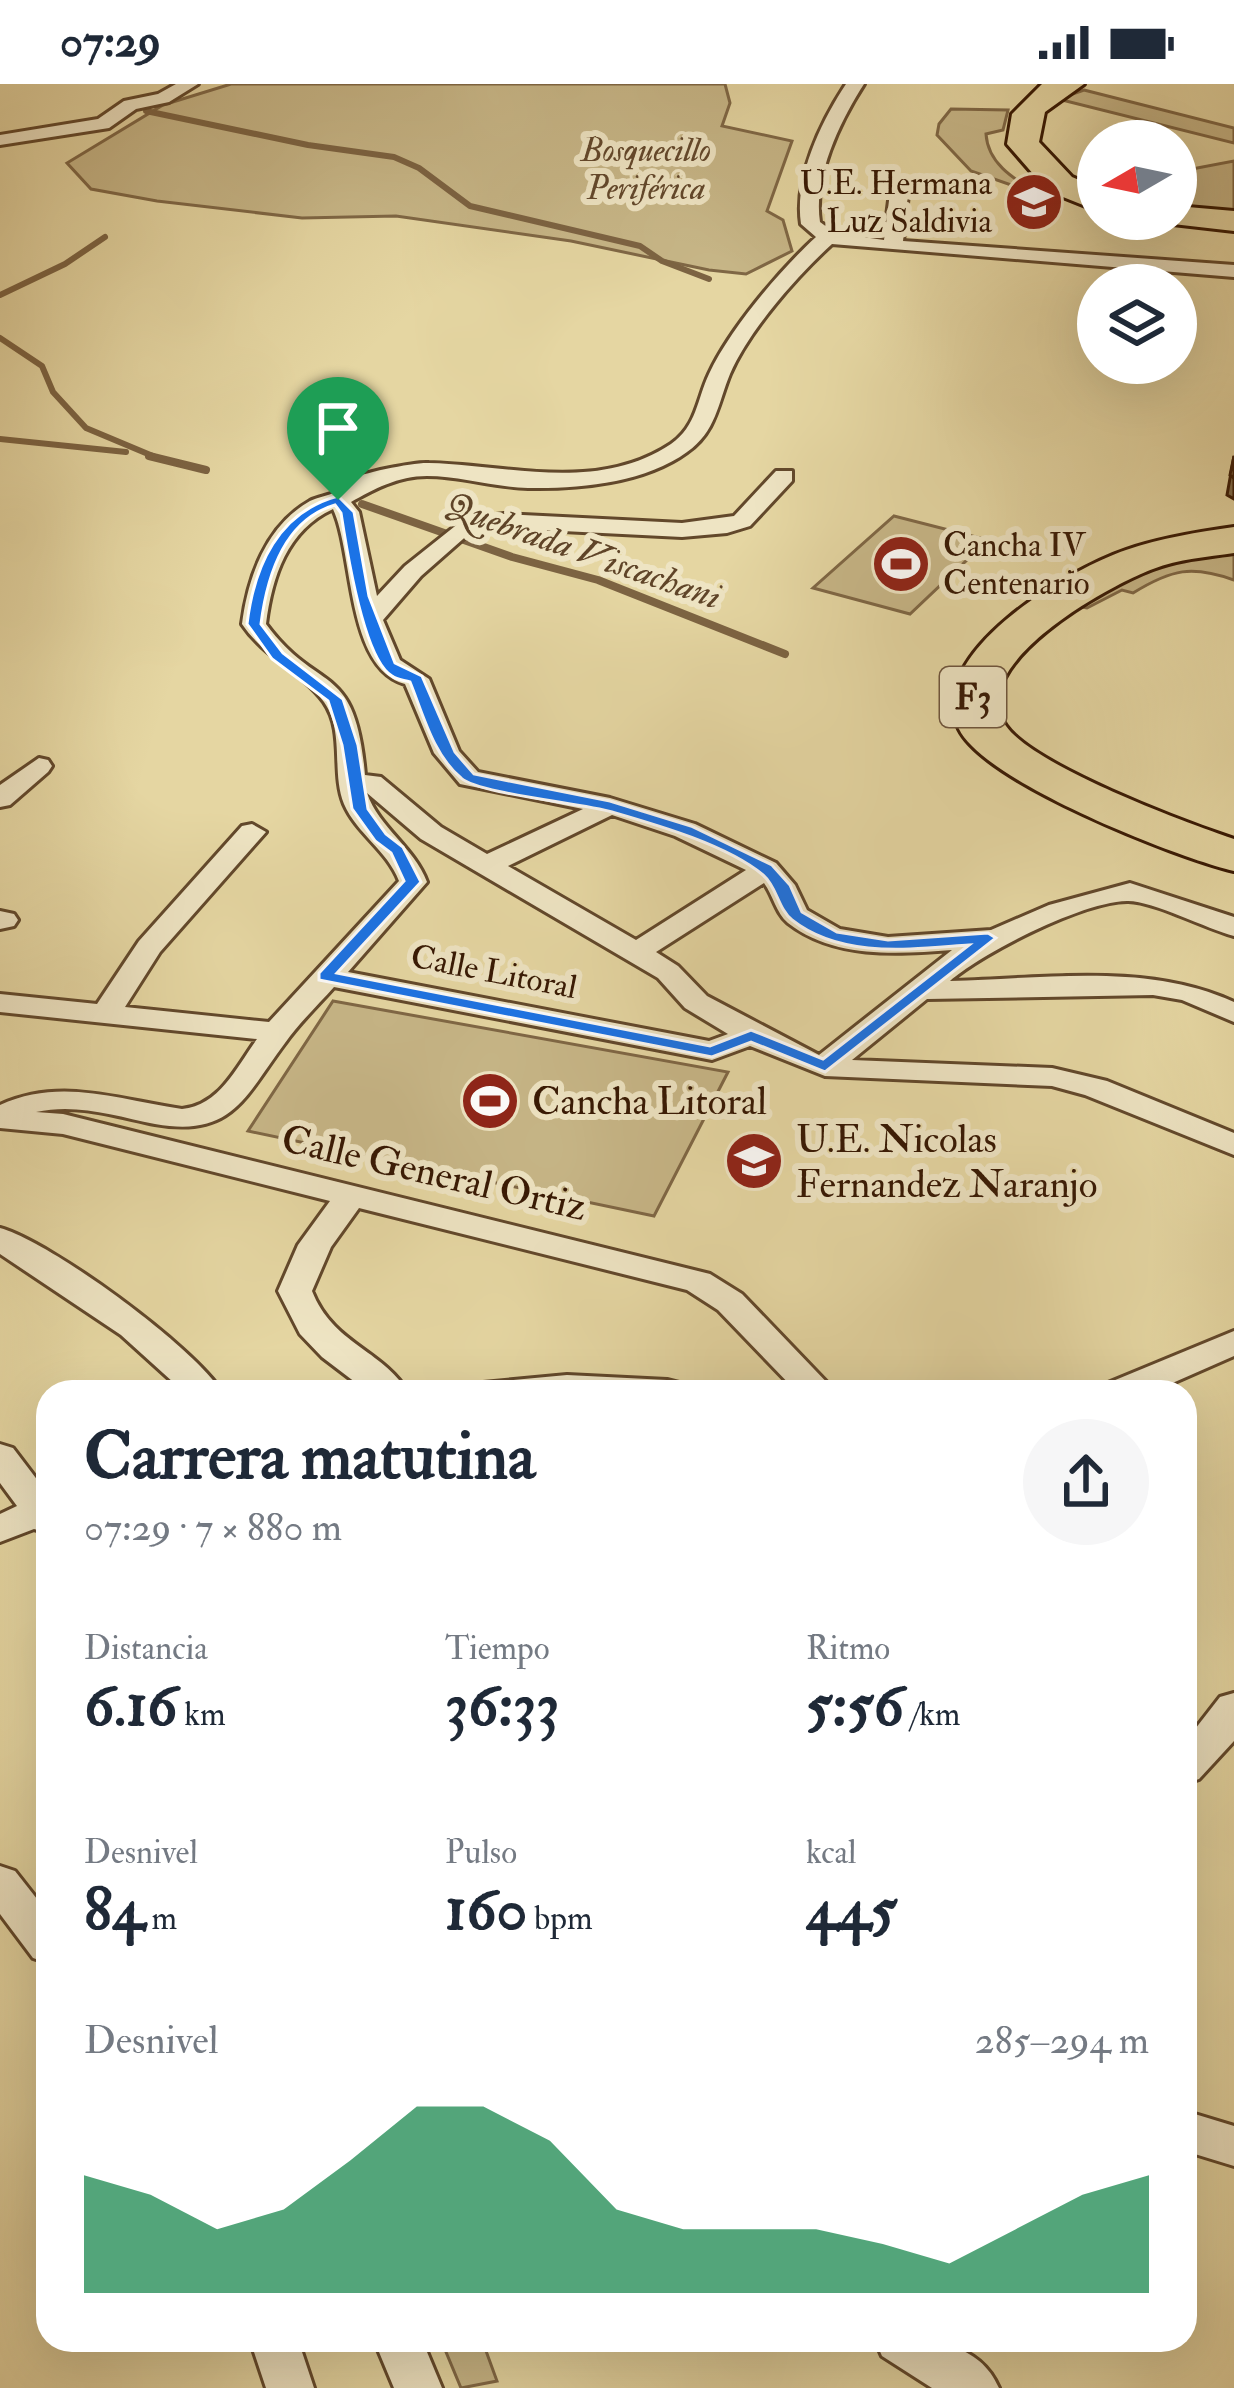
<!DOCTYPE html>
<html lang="es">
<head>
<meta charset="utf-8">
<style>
  :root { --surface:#fff; --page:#f6f6f7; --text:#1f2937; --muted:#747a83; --accent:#0b8043 }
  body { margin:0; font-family:"IM FELL Double Pica",serif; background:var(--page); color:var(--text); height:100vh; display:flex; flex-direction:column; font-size:45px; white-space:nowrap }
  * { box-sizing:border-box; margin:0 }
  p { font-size:39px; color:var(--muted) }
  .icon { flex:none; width:66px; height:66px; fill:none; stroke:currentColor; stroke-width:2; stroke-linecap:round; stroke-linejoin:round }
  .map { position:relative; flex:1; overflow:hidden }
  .panel { position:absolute; left:36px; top:1296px; width:1161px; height:972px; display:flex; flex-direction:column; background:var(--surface); border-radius:36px; box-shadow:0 12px 48px #0002 }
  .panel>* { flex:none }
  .needle { width:78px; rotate:261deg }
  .tools { position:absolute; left:1077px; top:36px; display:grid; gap:24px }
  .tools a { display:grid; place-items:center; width:120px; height:120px; border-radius:50%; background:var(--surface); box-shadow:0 12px 48px #0002; font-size:60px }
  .pin { position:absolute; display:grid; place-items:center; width:102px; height:102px; color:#fff; margin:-123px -51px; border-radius:50% 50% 50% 0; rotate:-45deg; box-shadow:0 0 12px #0007 }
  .pin .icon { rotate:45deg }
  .round { display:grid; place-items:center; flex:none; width:126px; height:126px; border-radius:63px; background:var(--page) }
  .headline { display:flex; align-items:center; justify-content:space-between; height:204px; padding:0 48px }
  h1 { font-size:66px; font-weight:700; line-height:90px }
  .metrics { display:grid; grid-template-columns:repeat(3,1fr); gap:18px; height:204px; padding:12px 48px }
  .metrics div { display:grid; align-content:center }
  .metrics b { font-size:60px; font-weight:700 }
  .metrics small { font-size:33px; font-weight:400 }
  .metrics p { font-size:33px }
  .chart { height:336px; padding:24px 48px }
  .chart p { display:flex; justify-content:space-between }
  .chart svg { width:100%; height:216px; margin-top:12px; fill:var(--accent); opacity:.7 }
  .status { display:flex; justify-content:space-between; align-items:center; height:84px; padding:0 60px; background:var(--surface); direction:ltr }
  .status svg { height:33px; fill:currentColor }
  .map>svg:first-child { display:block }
  .green { fill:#c7b687; stroke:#7f6745; stroke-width:3 }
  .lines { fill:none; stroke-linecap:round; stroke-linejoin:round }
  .stream-far1 { stroke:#7c6342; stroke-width:6 }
  .stream { stroke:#7c6342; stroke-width:8 }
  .street-casing { stroke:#62482b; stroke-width:6 }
  .highway-casing { stroke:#371803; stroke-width:6 }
  .street { fill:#eee4c3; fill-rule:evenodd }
  .highway { fill:#e5d6a2; fill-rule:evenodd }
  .wall { fill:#7d6a4a; stroke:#371803; stroke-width:3 }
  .building { fill:#917b56; stroke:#371803; stroke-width:3 }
  .route { fill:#1a73e8; stroke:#fff; stroke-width:3; fill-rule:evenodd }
  .labels { text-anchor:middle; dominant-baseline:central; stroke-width:12; stroke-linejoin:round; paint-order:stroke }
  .far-park-label { font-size:33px; font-style:italic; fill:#62472b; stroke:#eee4c3 }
  .far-poi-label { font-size:33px; fill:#371803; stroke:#eee4c3; text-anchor:end }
  .far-street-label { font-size:33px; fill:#371803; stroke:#eee4c3 }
  .far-water-label { font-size:36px; font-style:italic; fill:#5f4428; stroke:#eee4c3 }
  .shield { fill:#eee4c3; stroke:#6e553d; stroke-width:3 }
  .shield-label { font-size:36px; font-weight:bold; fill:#371803 }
  .poi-label { font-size:39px; fill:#371803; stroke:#eee4c3; text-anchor:start }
  .street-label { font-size:39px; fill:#371803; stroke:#eee4c3 }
</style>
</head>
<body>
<div class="status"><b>07:29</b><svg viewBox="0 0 49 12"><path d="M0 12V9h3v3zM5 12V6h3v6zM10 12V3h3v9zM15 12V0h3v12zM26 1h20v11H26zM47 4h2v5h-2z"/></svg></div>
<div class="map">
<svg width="1234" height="2304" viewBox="0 0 1234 2304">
  <rect width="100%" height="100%" fill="#e5d6a2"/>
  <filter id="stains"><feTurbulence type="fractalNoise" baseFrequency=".00167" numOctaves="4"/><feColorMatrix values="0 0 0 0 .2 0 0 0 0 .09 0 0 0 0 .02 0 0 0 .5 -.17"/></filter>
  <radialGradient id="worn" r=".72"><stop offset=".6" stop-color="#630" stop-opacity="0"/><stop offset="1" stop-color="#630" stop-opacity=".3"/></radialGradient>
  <g class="green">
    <polygon points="231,0 725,0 730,19 722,42 792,57 767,127 783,136 792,167 746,190 709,186 571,157 396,132 302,134 157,117 91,105 67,79 163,21"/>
    <polygon points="1084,6 1234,44 1234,59 1058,15"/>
    <path d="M951,25L1008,26L1003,46L986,50C988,81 1016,96 1040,111L971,87L937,51L939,40Z"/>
    <polygon points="1234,77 1234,131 1176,127 1176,88"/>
    <polygon points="894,432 988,456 910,530 813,504"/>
    <path d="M1234,466V496C1192,481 1172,485 1133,509L1122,506L1087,524L1072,521L1134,486Z"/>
    <polygon points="333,917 728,988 654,1132 248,1047"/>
    <polygon points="441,2256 482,2256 497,2297 461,2304"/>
  </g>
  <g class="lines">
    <g class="stream-far1">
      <polyline points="146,27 308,61 394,73 419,84 470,122 640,162 662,177 709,195"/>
      <polyline points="0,211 65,180 105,153"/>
      <polyline points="0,254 42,282 53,308 86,344 160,375"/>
      <polyline points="0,355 126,368"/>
    </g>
    <g class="stream">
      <polyline points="149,372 206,386"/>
      <polyline points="362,420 512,473 598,496 785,570"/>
    </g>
    <defs>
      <g id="street">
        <polygon points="176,0 198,0 169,18 136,25 109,44 0,61 0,51 98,35 124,17 158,10"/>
        <path d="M846,0H864C840,37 813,93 820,138L835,149L884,156L891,101L900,95L909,101L903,157L1234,181V193L832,160C797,192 749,246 730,290C718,319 716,348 687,368C645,399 578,405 528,404C494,403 460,392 427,392C398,392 374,405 351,418L359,428L377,512L405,482L464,435L504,430L682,439L734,432L776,387H792V397L750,442L727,449L682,453L504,444L471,448L421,492L383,536L400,576L429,595L459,667L478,688L610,714L695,740L776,779L795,801L807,826L840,845L888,853L991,846L1049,821L1130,799L1234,833V852C1207,845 1151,816 1127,817C1082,818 984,868 950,897C1044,895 1147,878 1234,918V938L1182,916L1153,911L927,915L852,976L1052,984L1107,997L1234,1049V1071L1085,1011L1052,1002L825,992L750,962L712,976L334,903C318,921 299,939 285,959C245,1012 233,1054 155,1040C115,1032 77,1019 36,1028L63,1030L710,1190L742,1210L836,1308H797L718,1226L687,1206L359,1124L331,1163L312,1207C333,1260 381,1265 408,1308H368L322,1273L300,1250L278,1207L298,1161L330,1117L63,1050L0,1044V1021C61,993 119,1016 182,1025C220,1021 236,984 257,955L0,928V910L97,920L139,857L242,742L252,740L266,748L160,868L125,923L269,938L399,797C387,766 357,750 344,720C331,688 345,648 324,618C301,587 264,573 242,540C248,493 266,442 310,417C318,413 328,412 336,408C341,405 344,400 349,396C360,389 415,378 429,379C509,381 597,409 671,360C697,342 697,315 709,290C730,245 780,186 816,153L801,140C794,94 821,38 846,0ZM333,425C354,470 346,584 405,600L434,669L460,700L583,725L487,770L441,743L381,693L365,691C355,575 319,612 266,540C272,493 287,446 333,425ZM367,709L421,755L658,894L685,924L728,950L709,957L348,888L427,798C414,763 379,744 367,709ZM612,731L675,752L746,786L636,856L508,782ZM764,799C773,811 776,829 788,839C834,875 897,870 952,866L819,971L707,912L678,882L656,868Z"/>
        <polygon points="39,674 48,676 52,682 48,688 10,721 0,723 0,701"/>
        <polygon points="0,827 14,830 18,836 14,842 0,845"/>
        <path d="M0,1144C51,1158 194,1263 222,1308H184L121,1251L0,1170Z"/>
        <polygon points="1234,1247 1234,1272 1152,1308 1102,1308 1108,1299"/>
        <polygon points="567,1291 667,1296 679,1299 685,1308 477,1308 483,1299"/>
        <polygon points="0,1360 13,1364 48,1410 48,1449 34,1445 0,1458 0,1430 17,1422 0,1399"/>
        <polygon points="1234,1609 1234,1657 1199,1695 1185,1700 1185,1658 1220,1613"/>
        <polygon points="0,1782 15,1787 48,1829 48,1879 33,1874 0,1830"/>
        <polygon points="1185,2027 1234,2042 1234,2082 1185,2067"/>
        <polygon points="250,2256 298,2256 314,2304 266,2304"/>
        <polygon points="374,2256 422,2256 442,2304 394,2304"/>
        <path d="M875,2256C921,2256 977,2253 999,2304H932L882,2272Z"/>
      </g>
      <g id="highway">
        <polygon points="1042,0 1084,0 1045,28 1039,58 1072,93 1098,104 1098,127 1048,107 1007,60 1012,30"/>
        <polygon points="1176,122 1234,127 1234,147 1164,139 1161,135 1176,135"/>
        <path d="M1234,443V469C1207,473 1179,475 1153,485C1110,501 963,581 1006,642C1034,682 1184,738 1234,755V787C1175,773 985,698 959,645C922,570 1070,485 1126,466C1161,454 1198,448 1234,443Z"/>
      </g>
    </defs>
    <use href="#street" class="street-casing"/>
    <use href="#highway" class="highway-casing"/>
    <use href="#street" class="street"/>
    <use href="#highway" class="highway"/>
  </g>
  <polygon class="wall" points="1234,372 1234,415 1227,411"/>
  <polygon class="building" points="1234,372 1234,394 1230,391"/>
  <path class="route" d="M338,412L354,428L369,512L395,579L422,592L455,668L474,690L610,717L691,742L772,781L790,801L802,828L837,848L888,856L988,849L996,854L825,988L751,958L712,973L319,896V889L404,797L391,769L375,757L352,725L342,661L328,617L272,575L247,540C254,482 278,428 338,412ZM335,421L341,429C346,462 363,575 392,592C397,596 404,596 410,598C423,630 433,671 461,694C479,710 581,719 612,728C657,741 727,761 763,791C777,803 778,825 792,836C841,875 911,865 969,861L823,975L751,946L710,962L337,889L421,798L403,763L386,750L368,725L358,661L343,615L283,569L261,540C267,493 284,436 335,421Z"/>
  <defs>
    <symbol id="school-disc" viewBox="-11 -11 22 22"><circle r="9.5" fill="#8f2418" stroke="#eee4c3"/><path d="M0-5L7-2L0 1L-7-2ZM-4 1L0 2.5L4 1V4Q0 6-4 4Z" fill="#fff"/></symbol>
    <symbol id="stadium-disc" viewBox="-11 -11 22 22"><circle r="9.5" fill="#8f2418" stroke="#eee4c3"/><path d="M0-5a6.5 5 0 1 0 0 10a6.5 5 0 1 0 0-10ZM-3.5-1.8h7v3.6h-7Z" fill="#fff"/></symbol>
  </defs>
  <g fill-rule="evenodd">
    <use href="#school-disc" x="1001" y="85" width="66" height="66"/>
    <use href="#stadium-disc" x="868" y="447" width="66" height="66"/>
    <use href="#stadium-disc" x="457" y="984" width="66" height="66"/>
    <use href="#school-disc" x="721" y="1044" width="66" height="66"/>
  </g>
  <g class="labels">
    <g class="far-park-label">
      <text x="646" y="66">Bosquecillo<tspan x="646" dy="38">Periférica</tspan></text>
    </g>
    <g class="far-poi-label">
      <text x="992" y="99">U.E. Hermana<tspan x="992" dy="38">Luz Saldivia</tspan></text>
      <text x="943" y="461" text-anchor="start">Cancha IV<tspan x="943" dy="38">Centenario</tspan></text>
    </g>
    <g class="far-street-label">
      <text transform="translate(494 888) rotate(11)">Calle Litoral</text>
    </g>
    <g class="far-water-label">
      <text transform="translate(583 467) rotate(19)">Quebrada Viscachani</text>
    </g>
    <rect class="shield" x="940" y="583" width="66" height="60" rx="9"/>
    <g class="shield-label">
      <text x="973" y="613">F3</text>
    </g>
    <g class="poi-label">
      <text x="532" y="1017">Cancha Litoral</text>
      <text x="796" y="1055">U.E. Nicolas<tspan x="796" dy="45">Fernandez Naranjo</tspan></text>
    </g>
    <g class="street-label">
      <text transform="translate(434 1089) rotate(13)">Calle General Ortiz</text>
    </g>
  </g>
  <rect width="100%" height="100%" filter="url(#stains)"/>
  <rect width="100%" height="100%" fill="url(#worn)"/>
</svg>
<div class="tools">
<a><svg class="needle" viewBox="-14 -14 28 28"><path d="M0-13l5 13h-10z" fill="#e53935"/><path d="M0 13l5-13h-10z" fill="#747a83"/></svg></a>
<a><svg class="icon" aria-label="layers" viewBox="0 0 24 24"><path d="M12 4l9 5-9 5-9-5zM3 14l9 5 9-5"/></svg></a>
</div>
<div class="pin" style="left:338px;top:416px;background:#1e9e55"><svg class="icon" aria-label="arrive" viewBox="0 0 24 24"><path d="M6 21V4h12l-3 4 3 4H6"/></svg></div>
<section class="panel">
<div class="headline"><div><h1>Carrera matutina</h1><p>07:29 · 7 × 880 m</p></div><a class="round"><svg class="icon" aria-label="share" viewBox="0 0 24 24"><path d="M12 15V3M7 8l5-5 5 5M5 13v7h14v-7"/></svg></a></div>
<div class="metrics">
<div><p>Distancia</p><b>6.16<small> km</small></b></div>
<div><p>Tiempo</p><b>36:33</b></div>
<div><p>Ritmo</p><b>5:56<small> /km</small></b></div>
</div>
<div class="metrics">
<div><p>Desnivel</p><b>84<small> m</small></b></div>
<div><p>Pulso</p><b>160<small> bpm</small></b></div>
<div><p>kcal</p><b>445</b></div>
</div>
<div class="chart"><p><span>Desnivel</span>285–294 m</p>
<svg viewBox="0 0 160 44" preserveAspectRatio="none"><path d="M0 44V20L10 24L20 31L30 27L40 17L50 6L60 6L70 13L80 27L90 31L100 31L110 31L120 34L130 38L140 31L150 24L160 20V44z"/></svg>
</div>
</section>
</div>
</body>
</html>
